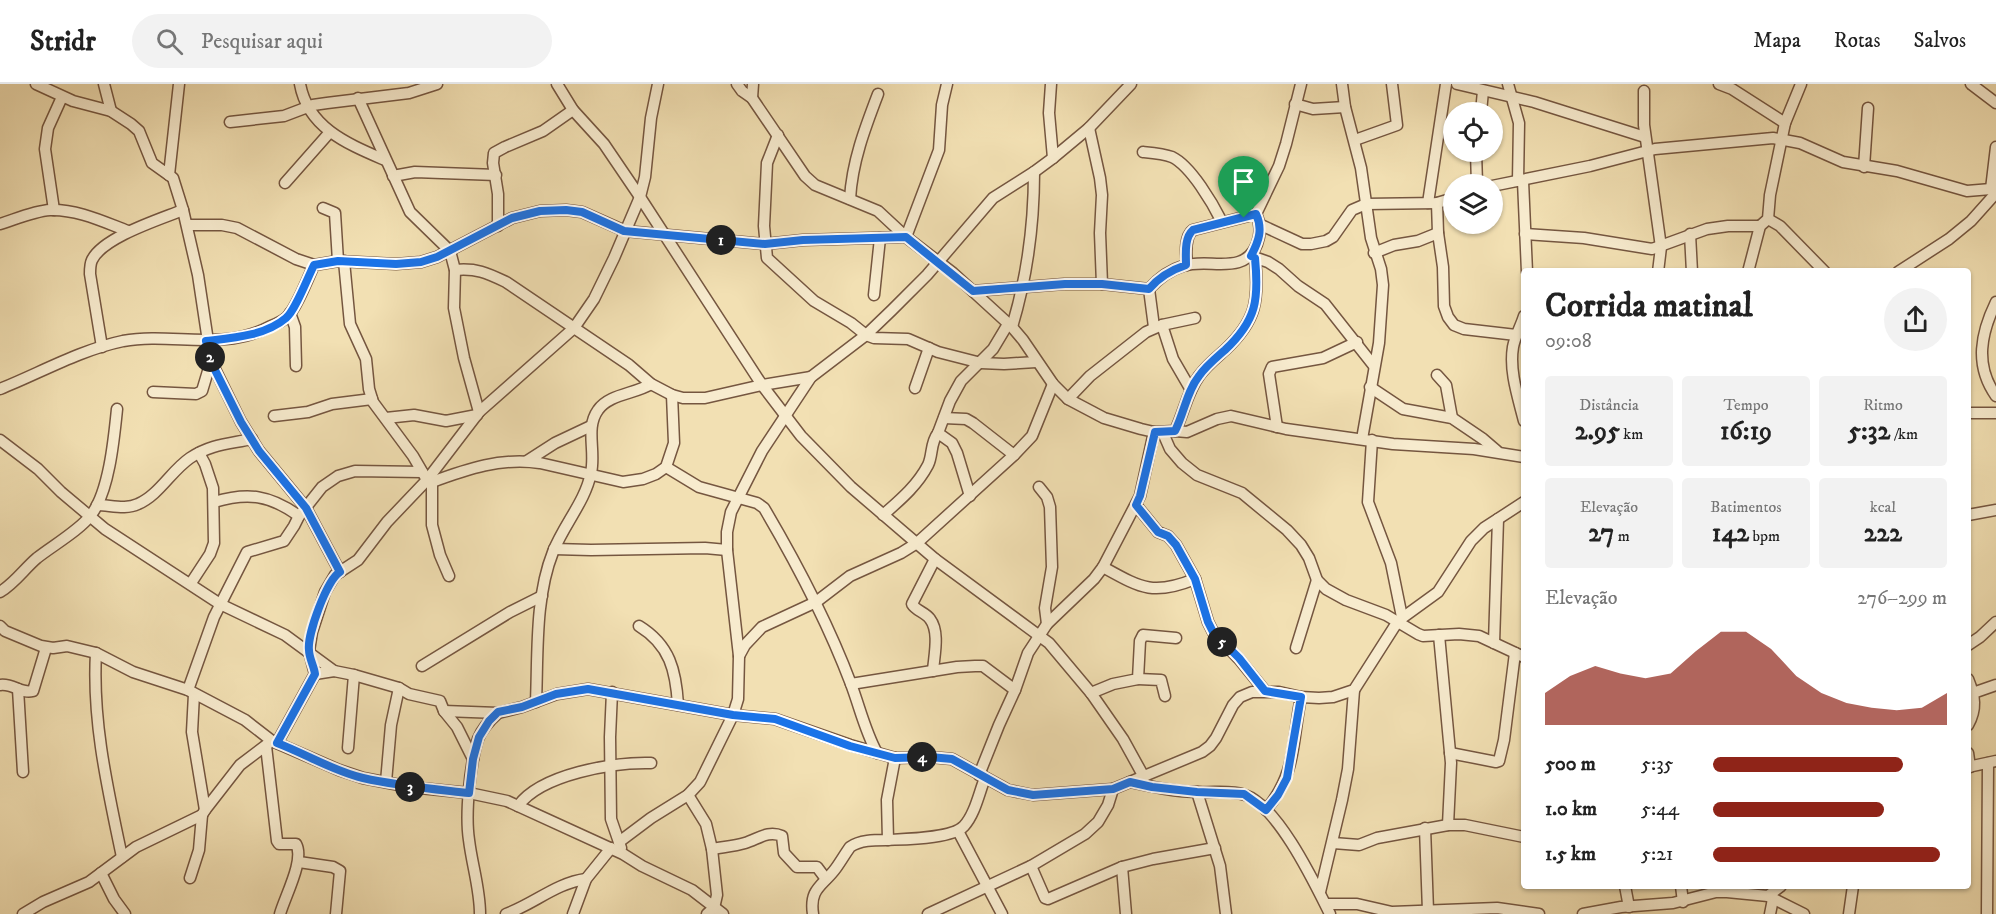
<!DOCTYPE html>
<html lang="pt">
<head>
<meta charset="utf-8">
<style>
  :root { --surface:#fff; --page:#f2f2f2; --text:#222; --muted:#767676; --line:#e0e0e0; --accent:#8f2418 }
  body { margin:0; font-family:"IM FELL DW Pica",serif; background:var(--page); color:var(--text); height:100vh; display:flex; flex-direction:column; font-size:22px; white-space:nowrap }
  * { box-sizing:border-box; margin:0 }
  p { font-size:20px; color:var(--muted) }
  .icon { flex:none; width:33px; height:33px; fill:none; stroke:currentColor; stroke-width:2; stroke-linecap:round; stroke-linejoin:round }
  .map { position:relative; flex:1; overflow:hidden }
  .drawer { position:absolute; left:1521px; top:184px; width:450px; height:621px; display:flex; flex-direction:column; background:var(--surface); border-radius:6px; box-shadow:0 2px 4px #0004 }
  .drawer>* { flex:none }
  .fabs { position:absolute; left:1443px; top:18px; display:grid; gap:12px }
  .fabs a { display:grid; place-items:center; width:60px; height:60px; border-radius:50%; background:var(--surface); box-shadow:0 2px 4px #0004; font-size:30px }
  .pin { position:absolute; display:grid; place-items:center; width:51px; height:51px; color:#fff; margin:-62px -26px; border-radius:50% 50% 50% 0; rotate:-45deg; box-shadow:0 0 6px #0007 }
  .pin .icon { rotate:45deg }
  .km { position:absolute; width:30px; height:30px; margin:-15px; border-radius:50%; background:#222; color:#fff; font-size:16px; line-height:30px; text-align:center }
  .round { display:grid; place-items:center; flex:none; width:63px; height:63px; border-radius:32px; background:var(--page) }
  .head { display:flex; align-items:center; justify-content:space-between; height:102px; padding:0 24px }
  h1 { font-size:33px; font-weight:700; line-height:45px }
  .stats { display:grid; grid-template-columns:repeat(3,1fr); gap:9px; height:102px; padding:6px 24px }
  .stats div { display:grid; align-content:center; border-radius:6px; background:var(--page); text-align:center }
  .stats b { font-size:26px; font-weight:700 }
  .stats small { font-size:16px; font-weight:400 }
  .stats p { font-size:16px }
  .chart { height:168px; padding:12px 24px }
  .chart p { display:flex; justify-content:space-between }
  .chart svg { width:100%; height:108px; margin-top:6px; fill:var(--accent); opacity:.7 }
  ul { padding:0 24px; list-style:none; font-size:20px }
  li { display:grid; grid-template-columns:96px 72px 1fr; align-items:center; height:45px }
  li i { height:15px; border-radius:8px; background:var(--accent) }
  header { display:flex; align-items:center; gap:36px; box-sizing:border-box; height:84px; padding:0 30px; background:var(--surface); border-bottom:2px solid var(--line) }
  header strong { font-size:28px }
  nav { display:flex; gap:33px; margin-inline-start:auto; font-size:21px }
  .search { width:420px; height:54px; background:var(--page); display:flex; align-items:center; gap:15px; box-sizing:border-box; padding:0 21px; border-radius:33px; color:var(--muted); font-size:22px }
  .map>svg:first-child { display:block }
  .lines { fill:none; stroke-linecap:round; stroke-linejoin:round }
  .minor-casing { stroke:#755640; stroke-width:13 }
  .minor { stroke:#f7ebce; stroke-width:10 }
  .route-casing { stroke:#fff; stroke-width:12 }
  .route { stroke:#1a73e8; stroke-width:8 }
</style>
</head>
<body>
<header>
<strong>Stridr</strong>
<div class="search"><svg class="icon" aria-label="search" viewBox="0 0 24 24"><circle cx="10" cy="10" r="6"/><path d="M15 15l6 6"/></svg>Pesquisar aqui</div>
<nav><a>Mapa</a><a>Rotas</a><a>Salvos</a></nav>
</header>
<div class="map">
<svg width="1996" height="830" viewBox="0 0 1996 830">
  <rect width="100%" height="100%" fill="#f2e0b3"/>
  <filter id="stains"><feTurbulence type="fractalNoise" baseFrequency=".00333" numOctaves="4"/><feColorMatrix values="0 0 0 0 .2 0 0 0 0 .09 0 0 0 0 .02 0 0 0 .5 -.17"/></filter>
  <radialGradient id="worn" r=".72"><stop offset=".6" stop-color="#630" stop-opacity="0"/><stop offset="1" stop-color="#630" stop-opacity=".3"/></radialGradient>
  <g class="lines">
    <defs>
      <g id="minor">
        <polyline points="36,0 73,17 111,27 131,40 139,47 152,79 173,94 183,126 198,191 211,277 241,338 259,367 306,424 340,488"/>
        <polyline points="104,0 111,27"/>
        <path d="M300,0C308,44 348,60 385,76"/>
        <polyline points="557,0 573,26 604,60 640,113 762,301 801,352 851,403 935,475 1049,559 1091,609 1123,655 1144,693"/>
        <path d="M737,0L742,7L752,14L805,92L815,101L878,127L906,153L953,189L1012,243L1023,256L1053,300L1068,315L1104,334L1141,345L1154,348L1175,347C1184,329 1187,308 1199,292C1206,282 1216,274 1225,266C1257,236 1259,216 1255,174"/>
        <polyline points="1051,0 1049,29 1053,74"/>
        <polyline points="1342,0 1345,23 1361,84 1371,154 1381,185 1383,201 1379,259 1362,355"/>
        <polyline points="1457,0 1534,18 1645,53"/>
        <polyline points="1508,0 1519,39 1518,97"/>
        <polyline points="1719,0 1732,5 1785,39"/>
        <polyline points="1971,0 1996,19"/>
        <polyline points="1644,7 1644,41 1661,163 1658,188"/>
        <polyline points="358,14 410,128 450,167 455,186 454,224 464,274 479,328"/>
        <polyline points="752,14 753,0"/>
        <polyline points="1295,20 1313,25 1345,23"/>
        <polyline points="1481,28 1483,7"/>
        <polyline points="230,38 284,32 313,21 327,19 409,9 437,0"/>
        <polyline points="1089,44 1100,94 1102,111 1100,149 1102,200"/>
        <polyline points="778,51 767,79 764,142 767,174 814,217 851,239 866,251 874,254 908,255 938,268 981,279 1004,280 1036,278"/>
        <polyline points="1355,56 1397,41 1392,0"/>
        <path d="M1143,68C1153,69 1164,70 1172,73C1191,82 1213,120 1222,138"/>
        <polyline points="1476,68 1477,100"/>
        <polyline points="1864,83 1868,24"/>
        <polyline points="169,91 179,0"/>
        <polyline points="393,92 415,88 496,91"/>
        <polyline points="1523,97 1527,188"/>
        <polyline points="285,99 330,48"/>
        <polyline points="1492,102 1590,82 1655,65 1773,54 1800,59 1843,78 1897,87 1967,107 1991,105 1996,109"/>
        <polyline points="1991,105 1996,63"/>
        <path d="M850,115C852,78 865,44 878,10"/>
        <polyline points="1428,119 1446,0"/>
        <polyline points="1437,119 1438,149 1443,183 1444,222 1448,233 1454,241 1464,245 1516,251"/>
        <polyline points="323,124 335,129 338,177"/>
        <polyline points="54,126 45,65 48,44 62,13"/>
        <polyline points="1768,135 1780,142 1825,188"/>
        <path d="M0,140C16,135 34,127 50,126C77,125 104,138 128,147"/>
        <polyline points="187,141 222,141 237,144 296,175 314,181 338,177 396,180 421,178 437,173 512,134 540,127 566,126 582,128 625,147 765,160 803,156 906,153 939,66 942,21 947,0"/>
        <polyline points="1261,141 1302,160 1311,160 1326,157 1333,153 1352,126 1366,120 1437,119 1454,114"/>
        <polyline points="498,142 498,110 493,79 494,69 505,63 543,47 573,26"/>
        <polyline points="1525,150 1584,154 1652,165 1707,145 1728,142 1760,142"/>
        <polyline points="1690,150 1692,188"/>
        <polyline points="1374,169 1394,161 1418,157 1438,149"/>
        <polyline points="1251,172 1268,178 1279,185 1298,202 1325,220 1374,282"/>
        <path d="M344,177L350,240L366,275L369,305L373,318L413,372L427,396L432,398C467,385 502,373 540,379L623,398L643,395L656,390L666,383L674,359L672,311"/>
        <path d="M1187,181C1186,170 1184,153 1193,146L1256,130"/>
        <path d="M455,186C477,184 487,189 506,198L629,281L651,300L672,311L683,314H705L762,301L811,293"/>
        <polyline points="1748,188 1760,142 1768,135 1770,111 1785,39 1801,0"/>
        <polyline points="1898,188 1949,155 1971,137 1996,109"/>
        <polyline points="1149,205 1154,243"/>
        <path d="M973,207L1064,200H1102L1149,205C1158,195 1169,186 1183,182C1208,173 1244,193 1257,160C1261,149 1261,140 1256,130L1279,82L1286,60L1301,0"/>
        <polyline points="874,211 880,154"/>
        <path d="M1996,218C1981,249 1974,281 1996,312"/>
        <polyline points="290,229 295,243 296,282"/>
        <path d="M1524,232C1521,242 1515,252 1513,263C1509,287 1518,313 1524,337"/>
        <polyline points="1162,241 1173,275 1191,306"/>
        <path d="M1012,243C1027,193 1034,141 1034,88"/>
        <path d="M102,263L90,190C90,185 90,180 92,176C103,153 161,135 183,126"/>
        <polyline points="1437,291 1446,301 1452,334"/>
        <polyline points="1370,303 1403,325 1452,334 1483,355 1497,367"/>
        <polyline points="915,304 929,264"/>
        <path d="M0,305C40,289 80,266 123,257C173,248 222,268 271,242C276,240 283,237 287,233C296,225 308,194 314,181"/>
        <polyline points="153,308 196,310 202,307 211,277"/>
        <polyline points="1068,315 1090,292 1146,248 1162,241 1195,234"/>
        <polyline points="1968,329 1996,329"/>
        <polyline points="274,332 308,328 332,320 372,315"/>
        <polyline points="386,334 414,331 446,337 477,331"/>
        <polyline points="944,334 966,335 973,339 1014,371"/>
        <polyline points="1277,343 1269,290 1272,283 1323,274 1357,258"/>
        <polyline points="1175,347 1187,348 1217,335 1231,332 1286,345 1393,360 1474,365 1524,373"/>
        <polyline points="938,349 952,359 957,369 970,412"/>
        <polyline points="1163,349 1170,365 1182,379 1197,391 1242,409 1287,446 1301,461 1309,474 1317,496 1326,505 1346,516 1386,531 1418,550 1423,552 1459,550 1479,552 1524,573"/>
        <polyline points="0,356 38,385 61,408 105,445 220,520 285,551 334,587"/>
        <polyline points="1372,356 1368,418 1391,479 1402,533"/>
        <polyline points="527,377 555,359 591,342"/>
        <path d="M666,383L699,403L757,419L764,424C797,480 828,539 851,600C860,624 865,647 877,669"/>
        <polyline points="432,398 432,441 440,471 449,492"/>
        <polyline points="1039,403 1047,413 1050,423 1052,483 1045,524 1047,540"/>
        <path d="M214,418C248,408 270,411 299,432"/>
        <path d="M97,421C110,421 126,426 138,420C159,411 171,387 190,374C211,360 229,360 252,355"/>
        <polyline points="1136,421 1158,448 1168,452 1176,461 1195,495 1208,538 1213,548 1239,575 1265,607"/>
        <path d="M883,431C900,416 917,402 928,381C933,371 930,359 938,349L950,317L961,297L993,265L1008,240"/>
        <polyline points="1968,431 1996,426"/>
        <polyline points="554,465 591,466 705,464 727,466"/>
        <path d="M1103,483C1141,504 1153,512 1195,495"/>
        <polyline points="191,499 210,470 214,459 213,404 205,380 199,369"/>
        <path d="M0,508C15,499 24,485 37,474C52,462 80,446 91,431C109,408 114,355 117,325"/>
        <polyline points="0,542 5,547 41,562 53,564 67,562 96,569 133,588 188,606 245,636 272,657 339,686 363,694 410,703 469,709 507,717 623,770 642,782 692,806 723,830"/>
        <path d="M639,542C670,561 676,587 678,621"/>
        <polyline points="1439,551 1451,679 1448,741"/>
        <polyline points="1494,559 1498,435"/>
        <polyline points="1968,561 1980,553 1996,538"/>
        <polyline points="1296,564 1317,496"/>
        <path d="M96,569C92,638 108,706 122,773"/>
        <polyline points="739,572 745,561 762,543 816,518 850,492 901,469 917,459 1014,371 1032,352 1053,300"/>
        <polyline points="422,582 510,528 542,512"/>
        <path d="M933,587C934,572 940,548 930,535C925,528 916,527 912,520L935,475"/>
        <polyline points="315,590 334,587 354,591 399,604 409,610 440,617 444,627 457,643 473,675"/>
        <polyline points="1138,595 1161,596 1165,612"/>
        <path d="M1968,595C1975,612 1977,625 1968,641"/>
        <polyline points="851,600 957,583 975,582 983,582 1015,606"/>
        <path d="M0,601C13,599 21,610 33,607L46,564"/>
        <polyline points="18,605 23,688"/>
        <polyline points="188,606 214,533 247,468 284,457 294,442 299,432 322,403 338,392 355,387 422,388"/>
        <polyline points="612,608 610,653 611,735 621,764"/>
        <polyline points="1091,609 1113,600 1138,595 1140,557 1143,551 1176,554"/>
        <polyline points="1973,609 1996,601"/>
        <polyline points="194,610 192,648 205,726"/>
        <path d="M536,618C538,569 535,513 553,468C564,440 585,418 591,389C596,367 585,344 598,326C609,310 635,310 651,300"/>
        <polyline points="444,627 498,629 522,623 557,610 588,605 733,631 775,635 850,661 895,674 930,673 952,675 1008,706 1033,711 1113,705"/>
        <polyline points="277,659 315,590 309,567 312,548 325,508 335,491 358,476 387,438 427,396 479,328 574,244 594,215 614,174 640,113 645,93 651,34 658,0"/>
        <path d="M266,662L277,757L279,760H296C305,776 285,812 280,830"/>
        <polyline points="348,664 354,591"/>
        <polyline points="1450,669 1496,678 1499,677 1504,656 1515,569"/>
        <polyline points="1968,669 1970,683"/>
        <polyline points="1968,683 1996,677"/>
        <polyline points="979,691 999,641 1015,606 1028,569 1047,540 1094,495 1103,483 1140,412 1154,348"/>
        <polyline points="386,698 391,641 399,604"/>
        <path d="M1130,698C1153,703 1176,708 1199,708C1214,709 1231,706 1245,711C1278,722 1315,800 1330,830"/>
        <polyline points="1197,708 1220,782 1226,830"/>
        <polyline points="688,711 706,740 712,765 717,811 714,824 707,830"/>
        <path d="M518,722C541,690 614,678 651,679"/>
        <path d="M1266,726C1297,689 1292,657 1301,613"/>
        <polyline points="1425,744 1428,827"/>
        <polyline points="958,747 1002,830"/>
        <polyline points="888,756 887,716 895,674"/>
        <polyline points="619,758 651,734 688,711 700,698 733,631 738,615 739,572 727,466 727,448 731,428 762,367 811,293 866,251 892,226 927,191 993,114 1034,88 1053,74 1089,44 1131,0"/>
        <polyline points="1333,759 1359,761 1377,754 1448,741 1465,741 1524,753"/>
        <path d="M712,765C723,763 735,762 745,759C758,755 768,746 782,752L784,769L797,783H817L826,795"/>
        <polyline points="299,778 333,783 340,787 336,830"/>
        <polyline points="1031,782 1045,814 1048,815 1122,783 1153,775 1215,764"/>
        <polyline points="1122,783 1126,830"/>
        <polyline points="101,789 114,815 125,830"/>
        <polyline points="190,794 199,766 202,731 205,726 240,681 269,659"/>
        <polyline points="1625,802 1629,823"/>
        <polyline points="1681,802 1683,818"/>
        <polyline points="1320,808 1342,716 1348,685 1354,606"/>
        <polyline points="1768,812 1781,802"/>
        <polyline points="1326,820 1357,820 1392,828 1497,824 1539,830"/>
        <polyline points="23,830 43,818 89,798 136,763 202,731"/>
        <path d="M480,830C480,805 472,781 469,756C465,730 470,680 478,655C482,645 490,636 498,629"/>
        <path d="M506,830C534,820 556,799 586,795"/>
        <polyline points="573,830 586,795 611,764"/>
        <path d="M813,830C809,804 823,802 836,784C841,777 845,770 850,763C860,756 874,756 886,756C904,755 952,755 964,742C975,730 979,709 985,694"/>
        <polyline points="928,830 1031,782 1085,750 1098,738 1108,721 1113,705 1202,668 1210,662 1216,654 1233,621 1240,613 1252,608 1279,608 1301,613 1319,614 1333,613 1354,606 1398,537 1438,508 1471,457 1484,444 1524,418"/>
        <polyline points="1583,830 1621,823 1673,819 1716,808 1727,808 1768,812 1804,830"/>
        <polyline points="1770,830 1773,815"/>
        <polyline points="1849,830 1853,802"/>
        <polyline points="1987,830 1988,679"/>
      </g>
    </defs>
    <use href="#minor" class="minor-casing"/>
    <use href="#minor" class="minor"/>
  </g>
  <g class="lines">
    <defs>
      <path id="route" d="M566,126L582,128L624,147L765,160L803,156L906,153L973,207L1065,200H1102L1149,205C1159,193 1171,186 1186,181C1186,170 1184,154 1193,146L1256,130C1263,145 1259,157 1251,172L1255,174C1259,215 1257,236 1225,266C1216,274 1206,282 1199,292C1187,307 1184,329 1175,347L1155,348L1140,412L1136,421L1158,448L1168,452L1176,461L1195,495L1208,538L1213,548L1239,574L1265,607L1301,613L1287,694L1278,711L1266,726L1244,710L1197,708L1152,703L1130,698L1113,705L1033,711L1008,706L952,675L930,673L895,674L850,662L775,635L733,631L588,605L556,610L522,623L498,628L489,637L479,653L473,675L469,709C434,705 398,702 363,694C333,687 306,670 277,659L315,590C314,582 309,574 309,566C307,551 327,495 340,488L306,424L259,367L241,338L211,278L206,257C232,254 265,252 286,234C295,227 308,193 314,181L338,177L396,180L421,178L437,173L512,134L540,127Z"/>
    </defs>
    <use href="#route" class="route-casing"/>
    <use href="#route" class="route"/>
  </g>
  <rect width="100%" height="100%" filter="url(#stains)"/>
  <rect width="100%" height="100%" fill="url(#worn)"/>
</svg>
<div class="fabs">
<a><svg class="icon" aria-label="locate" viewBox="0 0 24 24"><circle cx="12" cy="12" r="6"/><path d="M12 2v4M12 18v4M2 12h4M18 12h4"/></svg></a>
<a><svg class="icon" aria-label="layers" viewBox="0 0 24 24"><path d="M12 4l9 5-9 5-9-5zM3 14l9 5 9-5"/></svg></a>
</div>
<div class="pin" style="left:1244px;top:134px;background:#1e9e55"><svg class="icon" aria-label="arrive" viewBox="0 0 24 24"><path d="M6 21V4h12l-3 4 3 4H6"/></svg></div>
<b class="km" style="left:721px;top:156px">1</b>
<b class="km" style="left:210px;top:273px">2</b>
<b class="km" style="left:410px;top:703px">3</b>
<b class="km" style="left:922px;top:673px">4</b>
<b class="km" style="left:1222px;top:558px">5</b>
<section class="drawer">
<div class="head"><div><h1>Corrida matinal</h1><p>09:08</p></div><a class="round"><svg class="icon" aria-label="share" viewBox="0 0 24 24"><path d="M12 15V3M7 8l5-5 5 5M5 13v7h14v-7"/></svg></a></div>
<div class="stats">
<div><p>Distância</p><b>2.95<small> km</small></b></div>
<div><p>Tempo</p><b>16:19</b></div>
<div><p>Ritmo</p><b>5:32<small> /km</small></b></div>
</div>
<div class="stats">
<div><p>Elevação</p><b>27<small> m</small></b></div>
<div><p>Batimentos</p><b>142<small> bpm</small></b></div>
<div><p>kcal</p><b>222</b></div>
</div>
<div class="chart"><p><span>Elevação</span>276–299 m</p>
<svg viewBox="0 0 160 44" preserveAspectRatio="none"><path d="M0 44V31L10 24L20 20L30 23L40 25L50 23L60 14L70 6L80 6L90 13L100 24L110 31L120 35L130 37L140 38L150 37L160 31V44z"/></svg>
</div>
<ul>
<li><b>500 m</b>5:35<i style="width:81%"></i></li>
<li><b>1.0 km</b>5:44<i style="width:73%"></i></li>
<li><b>1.5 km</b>5:21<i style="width:97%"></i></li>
</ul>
</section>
</div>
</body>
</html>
